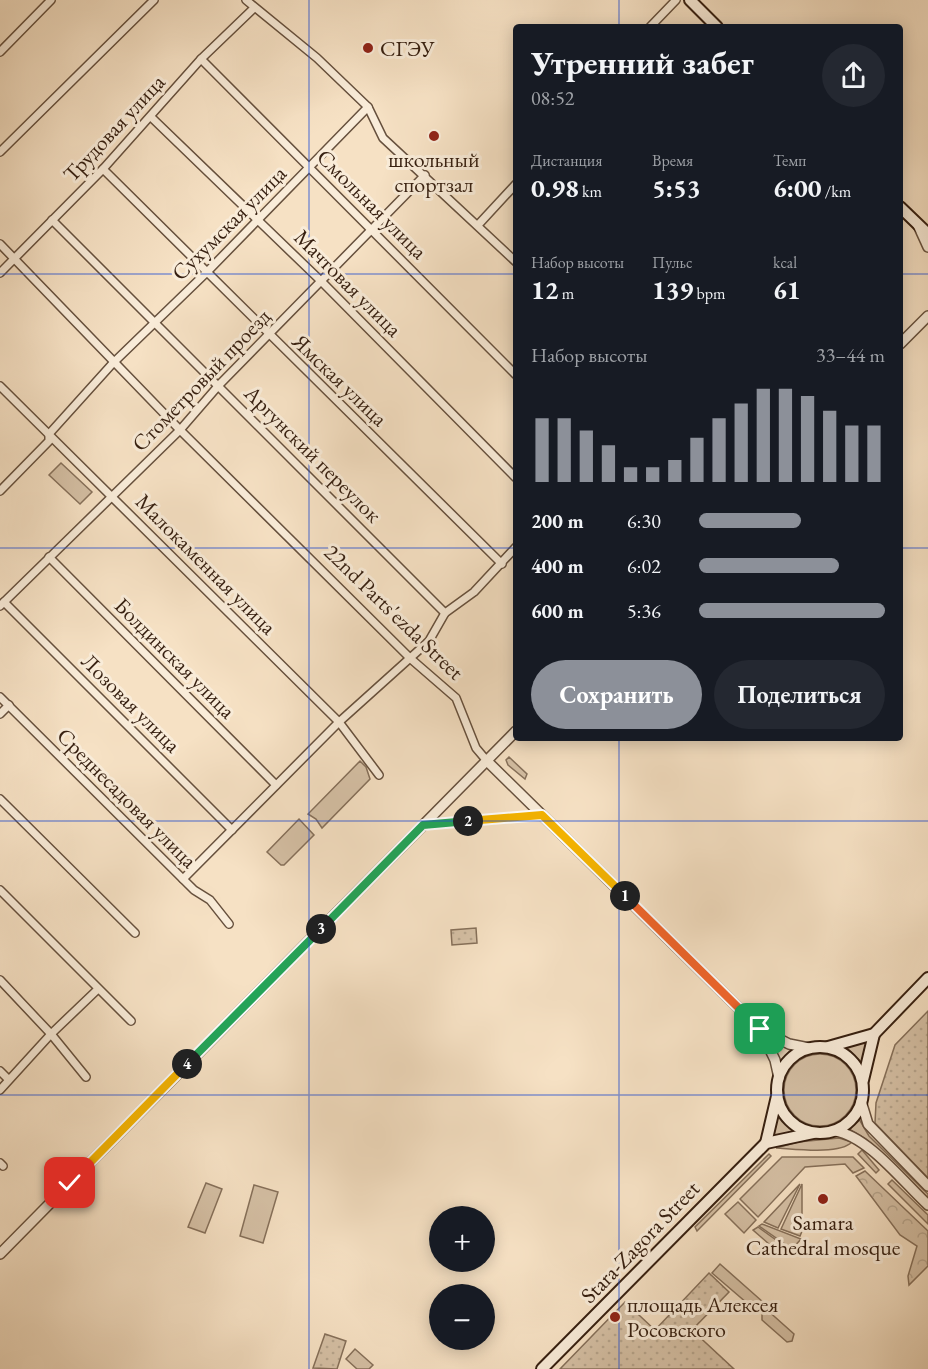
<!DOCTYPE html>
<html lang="ru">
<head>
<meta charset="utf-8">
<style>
  :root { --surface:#171b24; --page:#242831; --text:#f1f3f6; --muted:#9ea1a6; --accent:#8c9099 }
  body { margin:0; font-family:"EB Garamond",serif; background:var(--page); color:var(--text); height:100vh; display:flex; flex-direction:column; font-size:22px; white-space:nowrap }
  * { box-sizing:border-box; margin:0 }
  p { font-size:20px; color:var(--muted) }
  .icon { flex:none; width:33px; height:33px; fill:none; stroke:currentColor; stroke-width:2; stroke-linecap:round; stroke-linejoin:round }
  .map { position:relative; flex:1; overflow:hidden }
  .sheet { position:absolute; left:513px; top:24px; width:390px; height:717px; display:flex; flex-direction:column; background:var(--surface); border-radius:6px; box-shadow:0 3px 15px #0003 }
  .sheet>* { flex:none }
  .fabs { position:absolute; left:429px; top:1206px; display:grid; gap:12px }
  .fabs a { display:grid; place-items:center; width:66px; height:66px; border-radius:50%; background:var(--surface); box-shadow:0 3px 15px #0003; font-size:30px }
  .pin { position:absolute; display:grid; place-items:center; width:51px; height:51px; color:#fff; margin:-26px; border-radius:12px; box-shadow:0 3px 9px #0006 }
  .km { position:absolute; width:30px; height:30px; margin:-15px; border-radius:50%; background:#222; color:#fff; font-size:16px; line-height:30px; text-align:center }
  .round { display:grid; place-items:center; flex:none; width:63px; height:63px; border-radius:32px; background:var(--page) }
  .summary { display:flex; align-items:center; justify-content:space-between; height:102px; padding:0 18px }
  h1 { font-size:33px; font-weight:700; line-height:45px }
  .figures { display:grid; grid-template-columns:repeat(3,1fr); gap:9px; height:102px; padding:6px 18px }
  .figures div { display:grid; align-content:center }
  .figures b { font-size:26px; font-weight:700 }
  .figures small { font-size:16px; font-weight:400 }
  .figures p { font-size:16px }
  .chart { height:168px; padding:12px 18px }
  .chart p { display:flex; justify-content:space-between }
  .chart svg { width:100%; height:108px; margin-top:6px; stroke:var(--accent); stroke-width:6 }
  .action { display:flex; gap:12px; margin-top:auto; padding:12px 18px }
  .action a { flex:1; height:69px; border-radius:36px; background:var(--accent); color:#fff; font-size:24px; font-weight:700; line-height:69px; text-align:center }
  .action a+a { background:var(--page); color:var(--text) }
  ul { padding:0 18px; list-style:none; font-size:20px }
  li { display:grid; grid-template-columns:96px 72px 1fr; align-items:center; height:45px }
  li i { height:15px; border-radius:8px; background:var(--accent) }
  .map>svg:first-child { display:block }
  .green { fill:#d5c0a5; stroke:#86705a; stroke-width:1.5 }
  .forest { fill:url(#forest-crowns); stroke:#86705a; stroke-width:1.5 }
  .park { fill:url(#park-dots); stroke:#86705a; stroke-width:1.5 }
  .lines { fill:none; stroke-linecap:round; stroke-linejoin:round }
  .minor-casing { stroke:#66503d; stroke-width:10 }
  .tertiary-casing { stroke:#66503d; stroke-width:12 }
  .secondary-casing { stroke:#361f10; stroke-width:14 }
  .minor { stroke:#f9ecd9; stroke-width:7 }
  .tertiary { stroke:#f9ecd9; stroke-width:9 }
  .secondary { stroke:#f9ecd9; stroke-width:10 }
  .split-1-casing { stroke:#fff; stroke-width:12 }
  .split-2-casing { stroke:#fff; stroke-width:12 }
  .split-3-casing { stroke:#fff; stroke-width:12 }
  .split-4-casing { stroke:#fff; stroke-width:12 }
  .split-5-casing { stroke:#fff; stroke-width:12 }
  .split-1 { stroke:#f0652b; stroke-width:8 }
  .split-2 { stroke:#f5b400; stroke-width:8 }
  .split-3 { stroke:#22a559; stroke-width:8 }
  .split-4 { stroke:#22a559; stroke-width:8 }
  .split-5 { stroke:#f5b400; stroke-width:8 }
  .grid { fill:none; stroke:#1d4ed8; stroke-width:1.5; stroke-opacity:0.55 }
  .poi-dot { fill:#8f2418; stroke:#f9ecd9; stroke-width:2 }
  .labels { text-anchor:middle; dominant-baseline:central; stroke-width:6; stroke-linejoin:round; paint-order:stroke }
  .poi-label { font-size:22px; fill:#361f10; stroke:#f9ecd9; text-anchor:start }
  .street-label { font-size:22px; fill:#361f10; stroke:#f9ecd9 }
</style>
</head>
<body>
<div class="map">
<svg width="928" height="1369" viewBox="0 0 928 1369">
  <defs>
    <pattern id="forest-crowns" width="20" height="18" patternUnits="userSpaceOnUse" patternTransform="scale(1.5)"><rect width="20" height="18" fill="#d5c0a5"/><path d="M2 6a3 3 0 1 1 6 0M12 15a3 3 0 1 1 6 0" fill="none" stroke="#b7a58d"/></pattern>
    <pattern id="park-dots" width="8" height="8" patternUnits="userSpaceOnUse" patternTransform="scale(1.5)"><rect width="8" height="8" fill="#d5c0a5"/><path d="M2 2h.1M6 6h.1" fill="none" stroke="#b7a58d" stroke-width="1.8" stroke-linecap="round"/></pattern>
  </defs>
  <rect width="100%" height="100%" fill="#f6e1c4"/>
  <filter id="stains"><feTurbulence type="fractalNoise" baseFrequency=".00333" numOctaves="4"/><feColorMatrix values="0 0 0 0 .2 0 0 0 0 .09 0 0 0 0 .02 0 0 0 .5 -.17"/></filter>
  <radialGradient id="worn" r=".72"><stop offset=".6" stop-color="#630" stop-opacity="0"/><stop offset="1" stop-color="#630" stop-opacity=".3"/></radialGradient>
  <g class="green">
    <polygon points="61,463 92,492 80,504 49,475"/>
    <polygon points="509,757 527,774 525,779 508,765 506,760"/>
    <polygon points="360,761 366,767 370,779 322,828 316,819 308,814"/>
    <polygon points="299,819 314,835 284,865 281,865 267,852"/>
    <polygon points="869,1038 862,1063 846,1047"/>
    <circle cx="820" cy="1090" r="36"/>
    <polygon points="777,1115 795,1132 770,1139"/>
    <polygon points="859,1119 869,1136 928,1194 928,1199 866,1139 849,1129"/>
    <path d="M839,1138L852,1142C839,1155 795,1149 776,1148L798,1142Z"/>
    <polygon points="862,1150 879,1170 876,1173 858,1154"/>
    <polygon points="769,1154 771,1156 697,1231 695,1227"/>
    <polygon points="782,1157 853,1157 864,1168 853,1173 845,1164 805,1167 758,1217 740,1199"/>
    <polygon points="892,1180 928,1215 928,1224 888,1184"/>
    <polygon points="206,1183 222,1189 205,1233 188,1227"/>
    <polygon points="800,1184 778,1228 764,1222"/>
    <polygon points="802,1184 802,1231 800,1236 781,1229"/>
    <polygon points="254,1185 278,1192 263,1243 240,1236"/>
    <polygon points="738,1202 756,1220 744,1233 725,1214"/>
    <polygon points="762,1224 801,1239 792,1249 759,1226"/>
    <polygon points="758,1227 790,1250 777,1251 753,1230"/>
    <polygon points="720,1264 763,1302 754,1309 712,1273"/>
    <polygon points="766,1309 794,1334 792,1341 787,1342 762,1320 762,1314"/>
    <polygon points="355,1349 373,1365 369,1369 357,1369 346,1359"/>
  </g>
  <polygon class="forest" points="865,1171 928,1231 928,1266 909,1285 908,1276 917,1246 900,1235 856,1176"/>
  <g class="park">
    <polygon points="476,928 477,943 452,945 451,930"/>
    <polygon points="928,1011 928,1178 875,1123 876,1103 895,1045"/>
    <polygon points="709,1273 729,1292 692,1330 734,1369 560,1369 625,1302 655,1330"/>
    <polygon points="325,1334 346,1341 337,1369 313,1368"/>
  </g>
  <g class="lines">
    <defs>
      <g id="minor">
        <polyline points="246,0 317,58 368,107 383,138 516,262"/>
        <polyline points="650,27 676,0"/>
        <polyline points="0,52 51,0"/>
        <polyline points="201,59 516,375"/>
        <polyline points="151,117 322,282 516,478"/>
        <polyline points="0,152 154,0"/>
        <polyline points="103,169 502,564"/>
        <polyline points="52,220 445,613"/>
        <polyline points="478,225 516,184"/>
        <polyline points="0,244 180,430 411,659 456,698 476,748 487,761"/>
        <polyline points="0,273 103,169 201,59 254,8"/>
        <polyline points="0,386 339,722 379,775"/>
        <polyline points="0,491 49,441 49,434 113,363 207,272 368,107"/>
        <polyline points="49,557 276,785"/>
        <polyline points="4,602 232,830"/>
        <polyline points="0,606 180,430 219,385 425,175"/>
        <polyline points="0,697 194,890 210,900 229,924"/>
        <polyline points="0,714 9,705"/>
        <polyline points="0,799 135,933"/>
        <polyline points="423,825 542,815"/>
        <polyline points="183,879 339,722 429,641 445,613 474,592 516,547"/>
        <polyline points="0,890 131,1021"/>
        <polyline points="0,980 51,1034 86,1077"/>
        <polyline points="0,1071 8,1079"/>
        <polyline points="0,1090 51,1034 98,989"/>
        <polyline points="0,1163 3,1166"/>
      </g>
      <g id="tertiary">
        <polyline points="918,225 928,247"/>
        <polyline points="900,344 928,316"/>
        <polyline points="487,761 760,1029 789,1044 809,1048"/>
        <polyline points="760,1029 775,1060 779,1078"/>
        <polyline points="861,1101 868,1124 928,1186"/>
        <path d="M835,1131C868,1136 903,1182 928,1205"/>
        <polyline points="0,1254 516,731"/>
      </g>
      <g id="secondary">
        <polyline points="690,0 717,27"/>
        <polyline points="900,207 928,234"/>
        <polyline points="828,1047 874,1034 928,978"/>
        <circle cx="820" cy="1090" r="43"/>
        <polyline points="863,1080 874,1034"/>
        <polyline points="766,1143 777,1096"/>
        <polyline points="542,1369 766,1143 813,1133"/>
      </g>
    </defs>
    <use href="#minor" class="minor-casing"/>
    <use href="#tertiary" class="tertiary-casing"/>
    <use href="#secondary" class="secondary-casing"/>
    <use href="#minor" class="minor"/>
    <use href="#tertiary" class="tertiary"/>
    <use href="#secondary" class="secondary"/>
  </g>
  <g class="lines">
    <defs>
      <polyline id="split-1" points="625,896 760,1029"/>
      <polyline id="split-2" points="468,821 542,815 625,896"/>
      <polyline id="split-3" points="321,929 423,825 468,821"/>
      <polyline id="split-4" points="187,1064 321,929"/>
      <polyline id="split-5" points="70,1183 187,1064"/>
    </defs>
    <use href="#split-1" class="split-1-casing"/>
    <use href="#split-2" class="split-2-casing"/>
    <use href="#split-3" class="split-3-casing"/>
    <use href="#split-4" class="split-4-casing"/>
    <use href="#split-5" class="split-5-casing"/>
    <use href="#split-1" class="split-1"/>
    <use href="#split-2" class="split-2"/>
    <use href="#split-3" class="split-3"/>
    <use href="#split-4" class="split-4"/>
    <use href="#split-5" class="split-5"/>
  </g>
  <path class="grid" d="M309,0V1369M619,0V27M0,274H516M900,274H928M0,548H516M900,548H928M619,738V1369M0,821H928M0,1095H928"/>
  <g class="poi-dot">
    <circle cx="368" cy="48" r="6"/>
    <circle cx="434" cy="136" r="6"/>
    <circle cx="823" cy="1199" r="6"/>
    <circle cx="615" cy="1317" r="6"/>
  </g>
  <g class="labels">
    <g class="poi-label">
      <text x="380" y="48">СГЭУ</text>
      <text x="434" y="159" text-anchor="middle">школьный<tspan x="434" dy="25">спортзал</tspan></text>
      <text x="823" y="1222" text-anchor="middle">Samara<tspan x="823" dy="25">Cathedral mosque</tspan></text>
      <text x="627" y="1304">площадь Алексея<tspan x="627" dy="25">Росовского</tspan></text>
    </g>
    <g class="street-label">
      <text transform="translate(114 128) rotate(-47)">Трудовая улица</text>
      <text transform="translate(372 204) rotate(45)">Смольная улица</text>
      <text transform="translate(229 223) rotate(-45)">Сухумская улица</text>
      <text transform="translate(348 283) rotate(45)">Мачтовая улица</text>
      <text transform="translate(201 380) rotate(-46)">Стометровый проезд</text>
      <text transform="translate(340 380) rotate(44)">Ямская улица</text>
      <text transform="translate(313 454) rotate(45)">Аргунский переулок</text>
      <text transform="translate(206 564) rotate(45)">Малокаменная улица</text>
      <text transform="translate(394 612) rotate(44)">22nd Parts'ezda Street</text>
      <text transform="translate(175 658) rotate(45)">Болдинская улица</text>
      <text transform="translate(131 703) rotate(45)">Лозовая улица</text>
      <text transform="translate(127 798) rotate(45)">Среднесадовая улица</text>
      <text transform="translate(640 1242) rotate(-46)">Stara-Zagora Street</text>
    </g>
  </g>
  <rect width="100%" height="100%" filter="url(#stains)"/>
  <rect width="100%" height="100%" fill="url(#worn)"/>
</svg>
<div class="fabs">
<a>+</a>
<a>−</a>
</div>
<div class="pin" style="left:760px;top:1029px;background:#1e9e55"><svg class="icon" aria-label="arrive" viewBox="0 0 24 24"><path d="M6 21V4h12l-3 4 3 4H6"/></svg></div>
<div class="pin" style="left:70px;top:1183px;background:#d93025"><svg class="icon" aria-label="check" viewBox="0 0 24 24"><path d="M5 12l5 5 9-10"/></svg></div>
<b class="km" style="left:625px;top:896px">1</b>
<b class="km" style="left:468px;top:821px">2</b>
<b class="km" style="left:321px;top:929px">3</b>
<b class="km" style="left:187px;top:1064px">4</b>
<section class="sheet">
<div class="summary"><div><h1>Утренний забег</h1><p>08:52</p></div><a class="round"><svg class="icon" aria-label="share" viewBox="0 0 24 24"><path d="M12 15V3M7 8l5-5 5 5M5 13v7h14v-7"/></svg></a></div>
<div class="figures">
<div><p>Дистанция</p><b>0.98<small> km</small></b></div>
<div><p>Время</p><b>5:53</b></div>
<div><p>Темп</p><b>6:00<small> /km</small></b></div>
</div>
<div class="figures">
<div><p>Набор высоты</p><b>12<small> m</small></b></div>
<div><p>Пульс</p><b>139<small> bpm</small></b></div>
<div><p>kcal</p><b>61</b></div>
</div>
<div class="chart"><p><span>Набор высоты</span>33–44 m</p>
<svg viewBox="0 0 160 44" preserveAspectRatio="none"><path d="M5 44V18M15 44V18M25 44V23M35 44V29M45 44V38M55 44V38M65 44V35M75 44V26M85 44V18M95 44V12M105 44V6M115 44V6M125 44V9M135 44V15M145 44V21M155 44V21"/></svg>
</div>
<ul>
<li><b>200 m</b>6:30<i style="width:55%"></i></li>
<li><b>400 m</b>6:02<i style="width:75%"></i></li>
<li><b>600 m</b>5:36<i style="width:100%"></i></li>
</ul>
<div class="action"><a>Сохранить</a><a>Поделиться</a></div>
</section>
</div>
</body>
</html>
